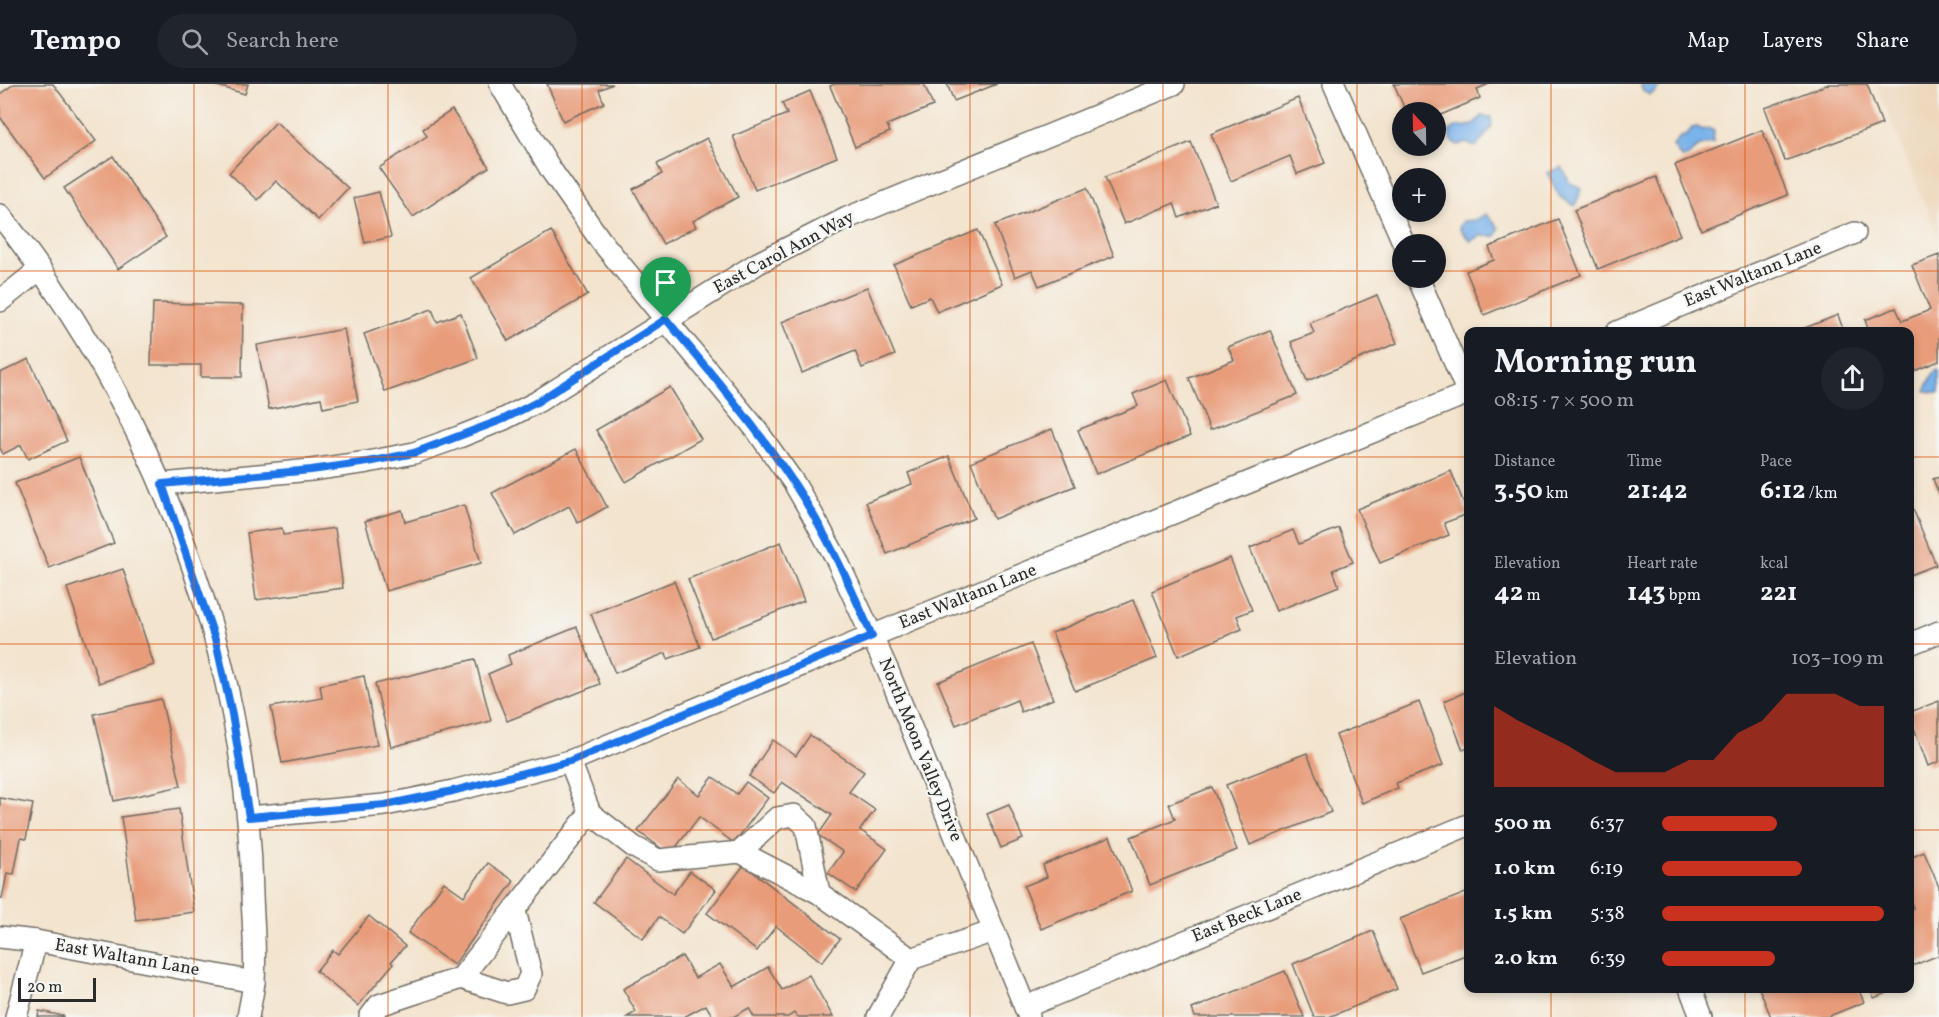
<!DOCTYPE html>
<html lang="en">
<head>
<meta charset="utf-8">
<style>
  :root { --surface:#171b24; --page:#20242c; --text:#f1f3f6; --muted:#9ea1a6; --line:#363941; --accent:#c8321e }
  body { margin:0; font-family:Vollkorn,serif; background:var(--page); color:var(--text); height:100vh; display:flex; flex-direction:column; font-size:22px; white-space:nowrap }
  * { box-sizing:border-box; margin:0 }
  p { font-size:20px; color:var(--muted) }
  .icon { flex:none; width:33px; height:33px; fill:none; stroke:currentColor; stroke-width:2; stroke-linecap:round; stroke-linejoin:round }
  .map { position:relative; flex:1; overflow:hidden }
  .panel { position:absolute; left:1464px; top:243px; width:450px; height:666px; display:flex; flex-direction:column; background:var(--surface); border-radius:12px; box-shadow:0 3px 9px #0003 }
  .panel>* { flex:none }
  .needle { width:39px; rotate:338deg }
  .tools { position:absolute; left:1392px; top:18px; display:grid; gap:12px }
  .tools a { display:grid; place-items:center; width:54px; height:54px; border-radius:50%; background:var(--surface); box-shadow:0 3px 9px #0003; font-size:30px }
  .scale { position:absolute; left:18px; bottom:15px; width:78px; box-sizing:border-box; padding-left:6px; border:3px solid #2b2b2b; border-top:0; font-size:16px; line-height:21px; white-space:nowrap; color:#2b2b2b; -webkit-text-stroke:4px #f6f6f2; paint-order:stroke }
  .pin { position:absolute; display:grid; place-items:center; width:51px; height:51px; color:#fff; margin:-62px -26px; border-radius:50% 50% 50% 0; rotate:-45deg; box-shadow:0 0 6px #0007 }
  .pin .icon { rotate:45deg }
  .round { display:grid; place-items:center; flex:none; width:63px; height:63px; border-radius:32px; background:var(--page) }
  .head { display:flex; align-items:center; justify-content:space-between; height:102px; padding:0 30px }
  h1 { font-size:33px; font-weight:700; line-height:45px }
  .figures { display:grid; grid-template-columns:repeat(3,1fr); gap:9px; height:102px; padding:6px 30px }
  .figures div { display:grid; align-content:center }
  .figures b { font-size:26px; font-weight:700 }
  .figures small { font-size:16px; font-weight:400 }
  .figures p { font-size:16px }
  .chart { height:168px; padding:12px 30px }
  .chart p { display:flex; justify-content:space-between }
  .chart svg { width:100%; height:108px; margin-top:6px; fill:var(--accent); opacity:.7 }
  ul { padding:0 30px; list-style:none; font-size:20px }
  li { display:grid; grid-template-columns:96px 72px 1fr; align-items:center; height:45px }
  li i { height:15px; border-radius:8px; background:var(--accent) }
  header { display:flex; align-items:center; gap:36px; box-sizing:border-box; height:84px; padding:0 30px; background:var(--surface); border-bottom:2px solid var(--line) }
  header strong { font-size:28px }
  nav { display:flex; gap:33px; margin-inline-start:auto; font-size:21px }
  .search { width:420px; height:54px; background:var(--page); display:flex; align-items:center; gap:15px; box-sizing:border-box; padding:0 21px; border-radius:33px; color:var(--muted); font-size:22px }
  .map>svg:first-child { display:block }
  .built { fill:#eed7bb }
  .water { fill:#7ab2ea; stroke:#526e8a; stroke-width:1.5 }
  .building { fill:#e89c7a }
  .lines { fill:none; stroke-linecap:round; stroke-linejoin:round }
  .street-casing { stroke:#716c64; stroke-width:24 }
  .street { stroke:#fff; stroke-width:21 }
  .route-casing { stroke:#fff; stroke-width:12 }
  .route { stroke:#1a73e8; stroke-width:8 }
  .grid { fill:none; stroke:#df570e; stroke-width:1.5; stroke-opacity:0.55 }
  .labels { text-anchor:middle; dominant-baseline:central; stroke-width:4.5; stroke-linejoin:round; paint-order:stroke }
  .street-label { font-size:18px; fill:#2b2b2b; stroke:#f6f6f2 }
</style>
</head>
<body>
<header>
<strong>Tempo</strong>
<div class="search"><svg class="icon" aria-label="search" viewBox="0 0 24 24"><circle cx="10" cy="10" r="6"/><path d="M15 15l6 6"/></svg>Search here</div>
<nav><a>Map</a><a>Layers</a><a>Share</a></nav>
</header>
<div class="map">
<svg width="1939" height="933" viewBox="0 0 1939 933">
  <rect width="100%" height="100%" fill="#f6f6f2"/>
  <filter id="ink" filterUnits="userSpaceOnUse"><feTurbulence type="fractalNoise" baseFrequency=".0167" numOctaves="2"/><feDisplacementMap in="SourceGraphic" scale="12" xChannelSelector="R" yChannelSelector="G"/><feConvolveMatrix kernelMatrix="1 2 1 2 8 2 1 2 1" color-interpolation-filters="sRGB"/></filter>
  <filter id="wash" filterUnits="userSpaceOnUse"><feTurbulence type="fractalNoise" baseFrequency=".008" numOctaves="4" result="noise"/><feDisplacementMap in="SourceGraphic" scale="24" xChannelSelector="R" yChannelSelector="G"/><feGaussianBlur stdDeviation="1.35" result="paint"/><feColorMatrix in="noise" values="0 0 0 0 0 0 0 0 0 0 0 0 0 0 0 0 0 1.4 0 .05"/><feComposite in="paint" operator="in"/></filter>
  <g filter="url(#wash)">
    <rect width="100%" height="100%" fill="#f3e4ce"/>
    <polygon class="built" points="1876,0 1939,0 1939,155"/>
    <g class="water">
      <polygon points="1661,0 1655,8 1650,11 1643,7 1640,1"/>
      <path d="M1483,32L1491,33L1492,42C1489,47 1478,61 1475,63L1466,59L1458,61L1451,57L1449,48C1459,39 1459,44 1469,42C1474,41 1479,34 1483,32Z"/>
      <path d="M1697,43L1703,46L1708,44L1714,47L1713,59C1708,60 1702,61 1698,63C1690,68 1691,74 1681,74L1673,62L1680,53L1686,52L1692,44Z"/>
      <polygon points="1562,83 1570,99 1582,104 1575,122 1560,113 1547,89"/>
      <polygon points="1486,130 1499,144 1496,152 1480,152 1470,157 1459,144 1463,137 1476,136"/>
      <polygon points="1939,286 1939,309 1925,307 1934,288"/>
    </g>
    <g id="blocks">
      <g class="building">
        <polygon points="14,0 53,0 96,57 45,94 0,33 0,10"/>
        <polygon points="211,0 248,0 245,10"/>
        <polygon points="547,0 613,0 599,6 604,19 563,37"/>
        <polygon points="834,0 924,0 933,22 887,41 890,48 855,63 830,2"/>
        <polygon points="947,0 997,0 954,17"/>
        <polygon points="1394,0 1489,0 1477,5 1480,14 1436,33 1436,28 1429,28 1427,24 1418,28 1406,28"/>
        <polygon points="1829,0 1867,0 1882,40 1785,77 1765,24"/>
        <polygon points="810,7 837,73 755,106 733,52 787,30 782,19"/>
        <polygon points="1298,14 1325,79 1297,90 1290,72 1231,97 1211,50"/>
        <polygon points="452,26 489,83 413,133 379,84 427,52 423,45"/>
        <polygon points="276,38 348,104 318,136 276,97 258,116 229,89"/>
        <polygon points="1762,46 1788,111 1701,146 1675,81"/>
        <polygon points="707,54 738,113 693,137 696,143 663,160 633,105 662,90 657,80"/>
        <polygon points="1191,58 1216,119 1179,134 1174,119 1124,140 1105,93"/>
        <polygon points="113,72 166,153 118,185 64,104"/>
        <polygon points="1656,93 1680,151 1598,185 1574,126"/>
        <polygon points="1087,104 1114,172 1039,202 1032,186 1015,193 995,141"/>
        <polygon points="379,108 391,153 365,159 354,114"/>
        <polygon points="1558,135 1581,191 1484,231 1466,187 1494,176 1489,163"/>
        <polygon points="978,146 1002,200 937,228 930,213 911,221 894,181"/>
        <polygon points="551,147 588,211 508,257 471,194"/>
        <polygon points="1939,171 1939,277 1910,289 1910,248 1869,248 1865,236 1896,224 1902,237 1930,226 1912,181"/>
        <polygon points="867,203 895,271 862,284 855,267 802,289 782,238"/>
        <polygon points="1377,211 1397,259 1307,297 1291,258 1314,249 1310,239"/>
        <polygon points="153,219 243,221 242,293 201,293 201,281 151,281"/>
        <polygon points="432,225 437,238 461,229 478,274 385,308 364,250"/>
        <polygon points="1838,231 1844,248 1797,248 1797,247"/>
        <polygon points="344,245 358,317 323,324 321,314 269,325 257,261"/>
        <polygon points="1270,246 1297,311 1210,346 1189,294 1234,276 1228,263"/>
        <polygon points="29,275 67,357 28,375 21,361 3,370 0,364 0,289"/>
        <polygon points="1167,296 1190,352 1096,390 1078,346 1138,322 1133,310"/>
        <polygon points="670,303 701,355 626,398 596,346"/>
        <polygon points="1052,345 1075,402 994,435 971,378"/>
        <polygon points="576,365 607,423 578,439 569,422 515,451 492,409"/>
        <polygon points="949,372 974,434 887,470 866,418 912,400 908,389"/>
        <polygon points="79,373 114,459 49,484 15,399"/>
        <polygon points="1451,387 1468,430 1444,439 1449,451 1380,479 1357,425"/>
        <polygon points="1939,393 1939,410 1933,395"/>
        <polygon points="1911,420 1936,481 1910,491 1910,421"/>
        <polygon points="464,421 481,479 386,507 365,437 402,426 405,438"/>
        <polygon points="282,444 283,451 335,444 343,504 256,516 247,449"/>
        <polygon points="1339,444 1353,478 1333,486 1339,502 1276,527 1250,464 1293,446 1299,460"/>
        <polygon points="781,458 804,517 711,554 688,495"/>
        <polygon points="1230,474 1252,526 1237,532 1242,545 1178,572 1152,507"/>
        <polygon points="123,485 154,581 99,599 67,504"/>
        <polygon points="674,497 700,563 668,575 666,569 615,589 591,530"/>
        <polygon points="1133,516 1157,574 1075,607 1052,549"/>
        <polygon points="577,543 600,600 507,637 488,590 511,580 508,571"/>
        <polygon points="1031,560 1053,615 1021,628 1017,616 956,641 938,598"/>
        <polygon points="475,575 491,637 391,663 375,600"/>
        <polygon points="364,592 377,661 282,679 271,623 322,614 320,601"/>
        <polygon points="1468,607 1468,664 1463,666 1444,617"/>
        <polygon points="161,615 181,702 114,717 94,630"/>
        <polygon points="1939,617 1939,678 1928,682 1910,633 1910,628"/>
        <polygon points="1419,618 1443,681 1396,699 1398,704 1362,719 1336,651"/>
        <polygon points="810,651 864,688 849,708 875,726 860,746 887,765 856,808 828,789 843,768 818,751 832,731 782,698 774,709 749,692 773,656 796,672"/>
        <polygon points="1307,669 1331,728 1250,761 1226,701"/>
        <polygon points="713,693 737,710 746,698 768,714 734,759 699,733 670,771 638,747 678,695 699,711"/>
        <polygon points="1212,703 1237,766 1150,801 1131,753 1175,735 1169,720"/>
        <polygon points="0,714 33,720 26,755 21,754 14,790 7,789 2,815 0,814"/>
        <polygon points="1009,721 1023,755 1001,764 987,730"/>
        <polygon points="179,725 194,828 136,836 121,733"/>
        <polygon points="1110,753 1132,807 1041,845 1024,802 1047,793 1043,781"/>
        <polygon points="1924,768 1939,803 1939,871 1910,883 1910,825 1913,824 1910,815 1910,774"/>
        <polygon points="626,775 673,810 690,787 716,806 682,850 659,833 643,855 594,818"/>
        <polygon points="488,779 514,797 454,881 408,849 444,798 464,812"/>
        <polygon points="744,781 840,855 822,878 776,842 757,867 707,829"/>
        <polygon points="1468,808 1468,870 1421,888 1400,835"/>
        <polygon points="369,832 405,862 391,878 393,880 358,922 316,887 333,866 338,870"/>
        <polygon points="1373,847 1397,905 1329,933 1314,933 1293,880"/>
        <polygon points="682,872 695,894 720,880 734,903 768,883 782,906 809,891 833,933 797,933 794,929 788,933 754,933 749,924 733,933 713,933 706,921 684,933 627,933 636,928 623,905"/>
        <polygon points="1285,887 1304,933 1195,933 1192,925"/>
        <polygon points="1759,904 1858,904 1864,918 1827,933 1771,933"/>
        <polygon points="1870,904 1897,904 1897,905 1874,914"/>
        <polygon points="39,927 64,932 64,933 38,933"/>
      </g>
    </g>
  </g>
  <g filter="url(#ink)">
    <use href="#blocks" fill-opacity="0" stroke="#716c64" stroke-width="1.5"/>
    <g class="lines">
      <defs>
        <g id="street">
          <polyline points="500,0 551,86 601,157 755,344 794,399 812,430 836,474 888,587 1029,933"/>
          <polyline points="1334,0 1404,160"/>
          <path d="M0,131C151,323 248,565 252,811C253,840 256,869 254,897C253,909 250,921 248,933"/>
          <polyline points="1418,194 1468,309"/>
          <polyline points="0,217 40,185"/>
          <polyline points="1617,248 1855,149"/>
          <polyline points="162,400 311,386 368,378 414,369 459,353 504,335 537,318 758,179 847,134 1174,0"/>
          <polyline points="1910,560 1939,548"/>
          <polyline points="570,677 590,729 634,763 658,776 740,768 819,809 911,875"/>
          <polyline points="249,733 385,721 453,707 570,677 913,535 1468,309"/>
          <polyline points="740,768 777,734 794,731 806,742 819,809"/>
          <polyline points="0,853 36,857 254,898"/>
          <polyline points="461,894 507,909 524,905 531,890 515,827"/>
          <polyline points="1690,904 1701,933"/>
          <polyline points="1025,923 1468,741"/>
          <polyline points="16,933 36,857"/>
          <polyline points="370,933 379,921 461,894 590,729"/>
          <polyline points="878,933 911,875 994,847"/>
        </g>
      </defs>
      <use href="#street" class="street-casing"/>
      <use href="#street" class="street"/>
    </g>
  </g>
  <g class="lines" filter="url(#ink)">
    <defs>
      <path id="route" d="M666,235C710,288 755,341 793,398C825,446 849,499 872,552L570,677L453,707L385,721L249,733L232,630L216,558L162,400L311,386L368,378L414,369L504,335L537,318Z"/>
    </defs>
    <use href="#route" class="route-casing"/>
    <use href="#route" class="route"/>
  </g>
  <path class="grid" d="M194,0V933M388,0V933M582,0V933M776,0V933M970,0V933M1163,0V933M1357,0V933M1551,0V248M1745,0V248M0,187H1402M1436,187H1939M0,373H1468M1910,373H1939M0,560H1468M1910,560H1939M0,746H1468M1910,746H1939M1551,904V933M1745,904V933"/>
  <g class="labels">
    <g class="street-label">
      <text transform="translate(784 169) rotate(-28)">East Carol Ann Way</text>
      <text transform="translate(1753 191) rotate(-22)">East Waltann Lane</text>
      <text transform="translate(968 513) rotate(-22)">East Waltann Lane</text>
      <text transform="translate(920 666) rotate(68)">North Moon Valley Drive</text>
      <text transform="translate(1247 832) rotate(-22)">East Beck Lane</text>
      <text transform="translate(127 874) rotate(10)">East Waltann Lane</text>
    </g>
  </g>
</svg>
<div class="tools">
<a><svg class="needle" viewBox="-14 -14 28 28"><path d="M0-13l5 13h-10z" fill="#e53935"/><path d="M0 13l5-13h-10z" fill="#9ea1a6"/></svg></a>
<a>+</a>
<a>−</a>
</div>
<div class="scale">20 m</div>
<div class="pin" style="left:666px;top:235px;background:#1e9e55"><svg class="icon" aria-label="arrive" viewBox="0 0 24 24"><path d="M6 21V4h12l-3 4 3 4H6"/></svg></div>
<section class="panel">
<div class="head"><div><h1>Morning run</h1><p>08:15 · 7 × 500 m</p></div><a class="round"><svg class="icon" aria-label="share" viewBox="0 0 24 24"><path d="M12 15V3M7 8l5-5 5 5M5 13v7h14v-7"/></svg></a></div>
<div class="figures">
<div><p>Distance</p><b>3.50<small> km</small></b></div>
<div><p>Time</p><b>21:42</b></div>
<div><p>Pace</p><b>6:12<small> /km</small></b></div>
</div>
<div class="figures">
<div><p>Elevation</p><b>42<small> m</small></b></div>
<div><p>Heart rate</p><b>143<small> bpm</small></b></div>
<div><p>kcal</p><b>221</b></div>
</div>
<div class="chart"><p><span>Elevation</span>103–109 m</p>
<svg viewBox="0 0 160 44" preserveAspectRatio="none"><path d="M0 44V11L10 17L20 22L30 27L40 33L50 38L60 38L70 38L80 33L90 33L100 22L110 17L120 6L130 6L140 6L150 11L160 11V44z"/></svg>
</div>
<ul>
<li><b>500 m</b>6:37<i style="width:52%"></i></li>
<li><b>1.0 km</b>6:19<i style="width:63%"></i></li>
<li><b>1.5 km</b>5:38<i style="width:100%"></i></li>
<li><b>2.0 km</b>6:39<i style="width:51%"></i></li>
</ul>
</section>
</div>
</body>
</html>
